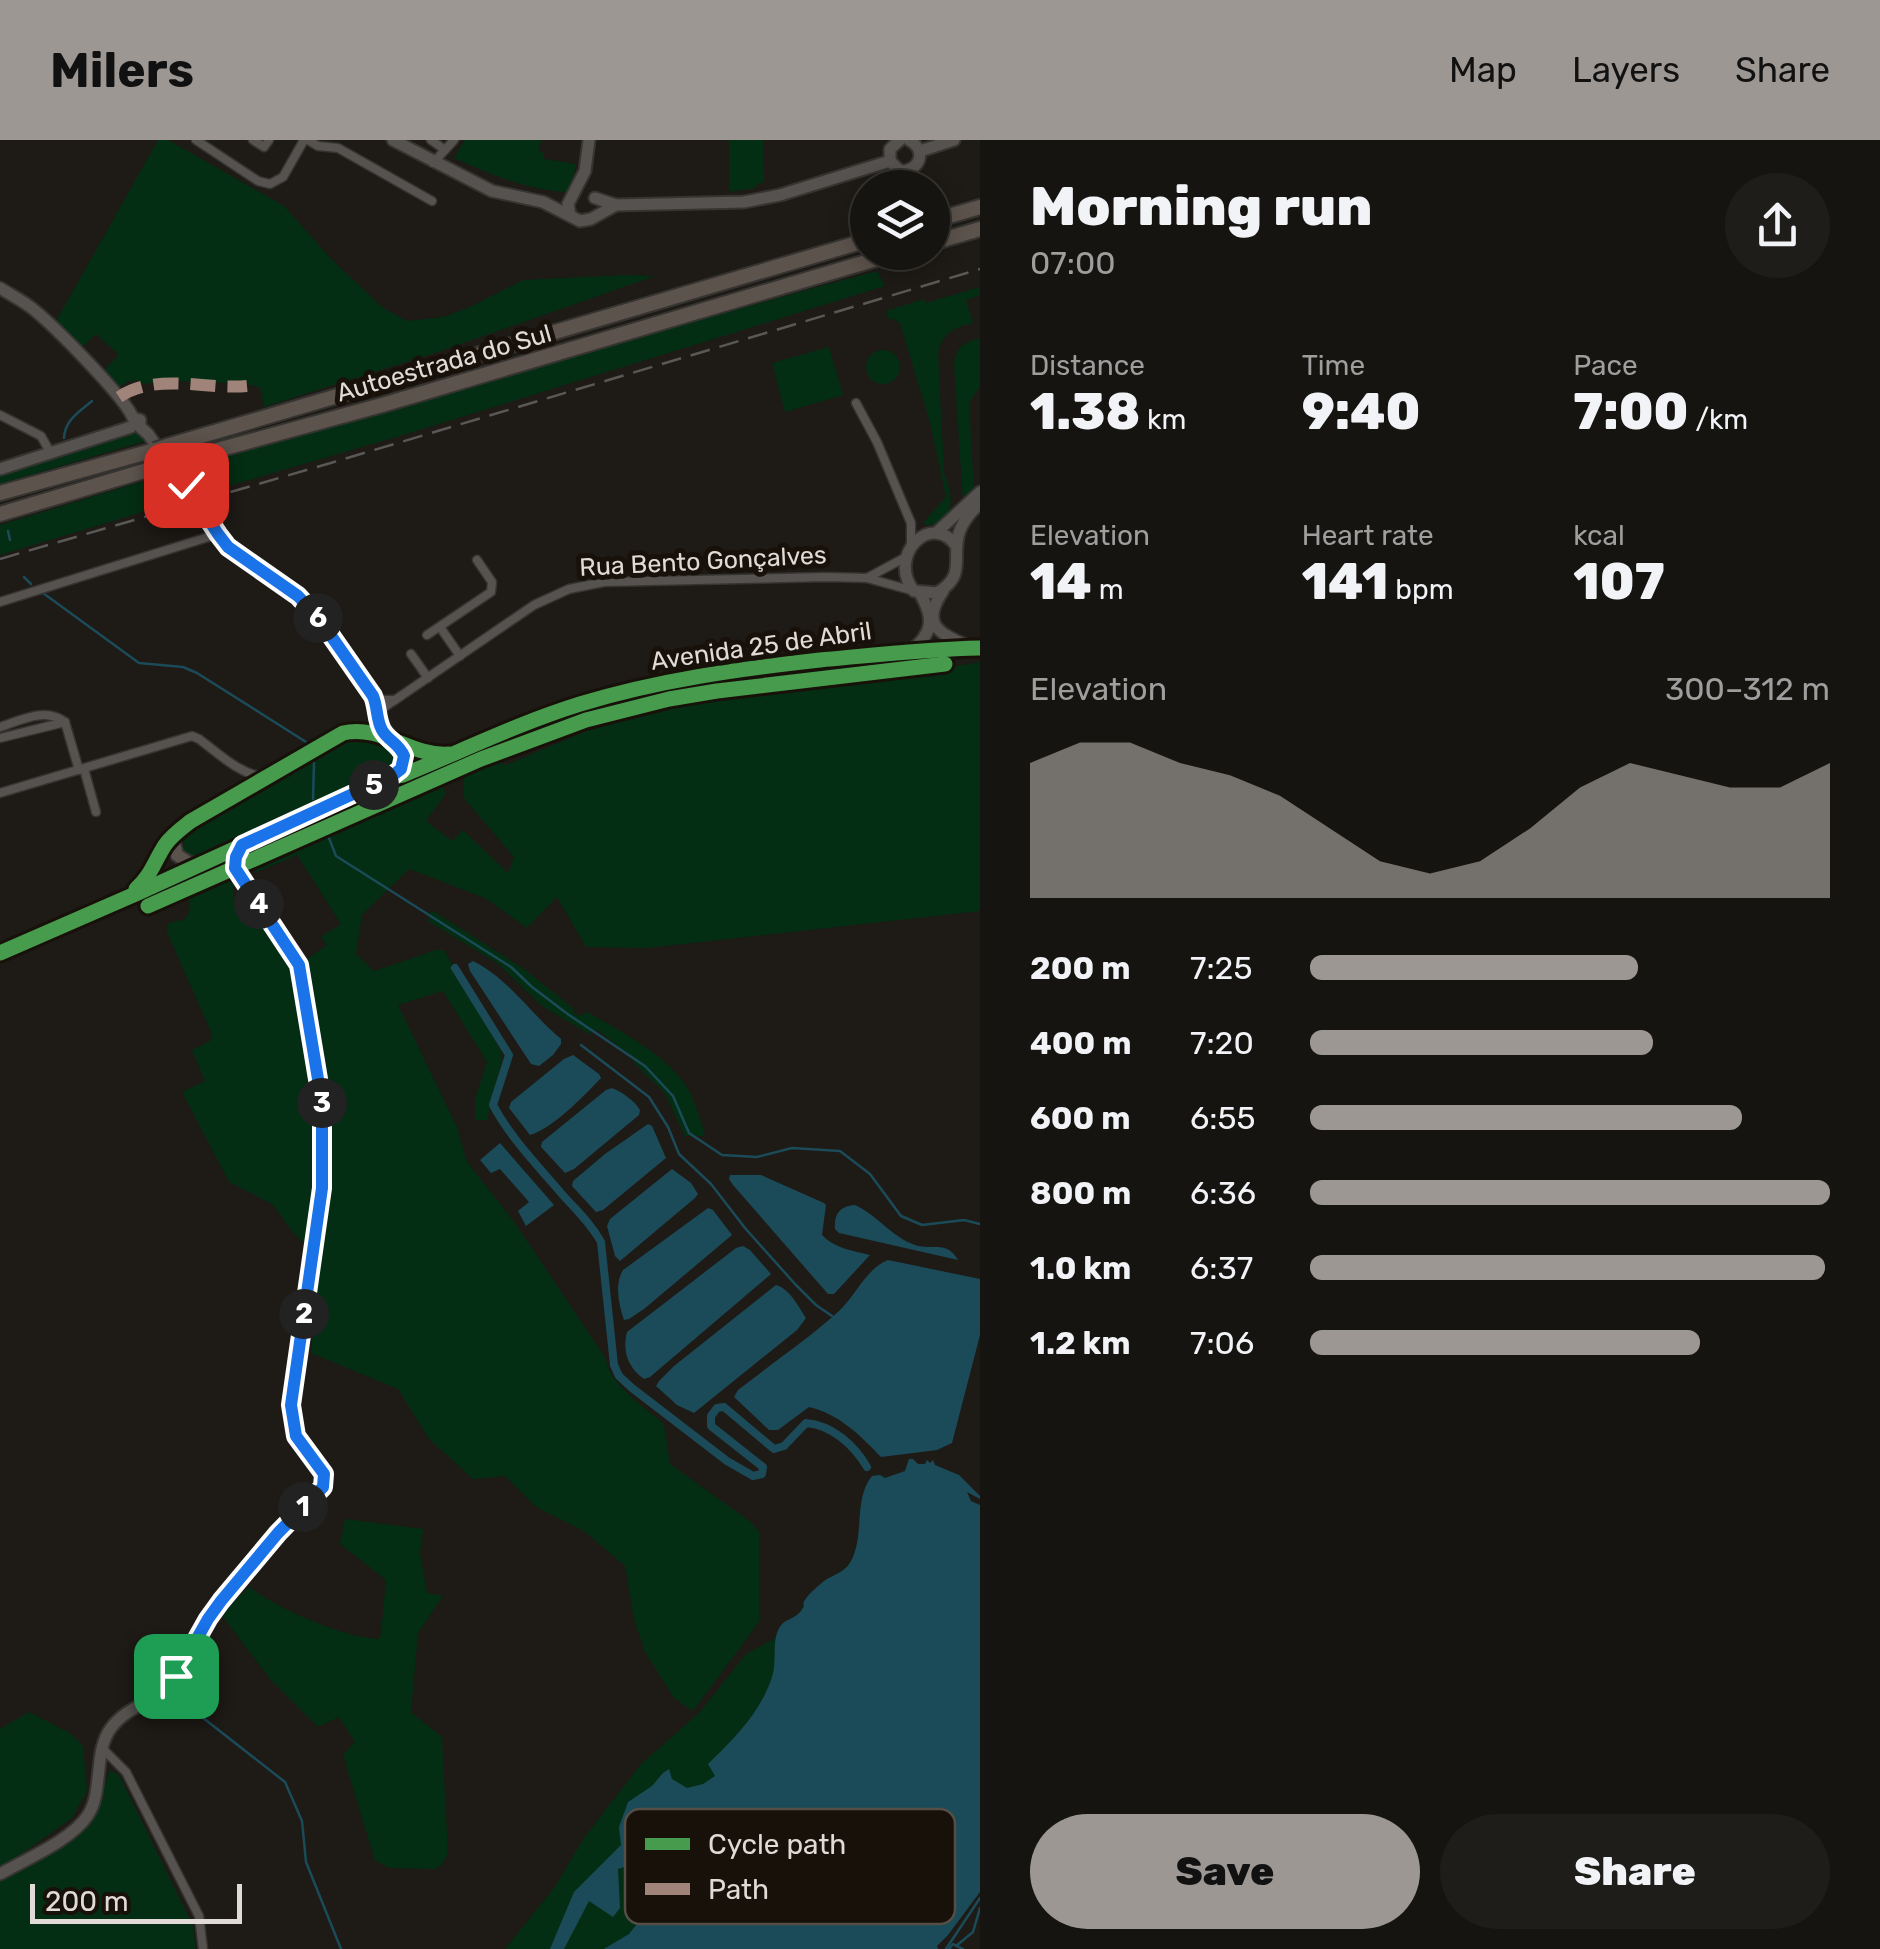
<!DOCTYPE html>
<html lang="en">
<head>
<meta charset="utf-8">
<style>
  :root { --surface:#161410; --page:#1f1d19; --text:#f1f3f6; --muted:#9e9e9f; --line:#353330; --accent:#9c9793 }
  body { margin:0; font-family:Rubik,sans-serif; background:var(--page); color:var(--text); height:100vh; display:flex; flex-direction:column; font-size:38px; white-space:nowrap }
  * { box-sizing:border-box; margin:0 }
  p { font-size:32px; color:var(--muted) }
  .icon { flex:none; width:55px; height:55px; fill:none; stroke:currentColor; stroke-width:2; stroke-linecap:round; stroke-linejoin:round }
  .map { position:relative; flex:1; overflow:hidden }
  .sheet { display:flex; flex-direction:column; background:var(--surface); width:900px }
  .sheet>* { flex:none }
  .fabs { position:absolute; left:850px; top:30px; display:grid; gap:20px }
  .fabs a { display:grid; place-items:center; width:100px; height:100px; border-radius:50%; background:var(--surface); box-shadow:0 5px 25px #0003,0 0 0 2px var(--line); font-size:50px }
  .scale { position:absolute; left:30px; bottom:25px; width:212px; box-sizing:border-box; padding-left:10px; border:5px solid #e0dbd6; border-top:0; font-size:28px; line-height:35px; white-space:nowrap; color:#e0dbd6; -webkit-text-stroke:8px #18110a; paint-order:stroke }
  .pin { position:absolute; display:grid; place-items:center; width:85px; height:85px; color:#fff; margin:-42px; border-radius:20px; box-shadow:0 5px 15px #0006 }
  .km { position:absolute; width:50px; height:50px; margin:-25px; border-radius:50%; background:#222; color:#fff; font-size:28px; line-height:50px; text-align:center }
  .round { display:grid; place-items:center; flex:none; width:105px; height:105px; border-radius:52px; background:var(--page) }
  .overview { display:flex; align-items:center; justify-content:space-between; height:170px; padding:0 50px }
  h1 { font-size:55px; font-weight:800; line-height:75px }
  .stats { display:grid; grid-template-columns:repeat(3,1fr); gap:15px; height:170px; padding:10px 50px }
  .stats div { display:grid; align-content:center }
  .stats b { font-size:50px; font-weight:800 }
  .stats small { font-size:28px; font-weight:400 }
  .stats p { font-size:28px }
  .chart { height:280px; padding:20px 50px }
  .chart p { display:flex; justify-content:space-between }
  .chart svg { width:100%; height:180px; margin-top:10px; fill:var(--accent); opacity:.7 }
  .cta { display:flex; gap:20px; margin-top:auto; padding:20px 50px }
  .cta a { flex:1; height:115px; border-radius:60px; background:var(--accent); color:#111; font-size:40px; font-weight:800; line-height:115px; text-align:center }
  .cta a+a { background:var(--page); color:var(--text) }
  ul { padding:0 50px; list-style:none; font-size:32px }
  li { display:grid; grid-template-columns:160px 120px 1fr; align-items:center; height:75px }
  li i { height:25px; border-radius:12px; background:var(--accent) }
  header { display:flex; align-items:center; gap:60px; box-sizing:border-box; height:140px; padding:0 50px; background:var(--accent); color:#111 }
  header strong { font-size:48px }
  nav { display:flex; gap:55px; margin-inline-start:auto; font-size:35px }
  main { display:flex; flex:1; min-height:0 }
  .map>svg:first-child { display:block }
  .green { fill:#042e13 }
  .water { fill:#1b4b59 }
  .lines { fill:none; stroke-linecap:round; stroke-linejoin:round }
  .stream { stroke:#1b4b59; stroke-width:2.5 }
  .canal { stroke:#1b4b59; stroke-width:8 }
  .street-casing { stroke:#363431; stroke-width:11 }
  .secondary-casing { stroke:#363431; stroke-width:15 }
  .primary-casing { stroke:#363431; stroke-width:16 }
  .highway-casing { stroke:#363431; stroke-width:18 }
  .street { stroke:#55524f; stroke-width:8 }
  .secondary { stroke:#55524f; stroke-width:11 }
  .primary { stroke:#5a534d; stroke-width:12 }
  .highway { stroke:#5d534d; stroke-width:14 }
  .rail { stroke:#5a5856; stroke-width:2.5; stroke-dasharray:20 10; stroke-linecap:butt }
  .highway-bridge-casing { stroke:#363431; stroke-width:18; stroke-linecap:butt }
  .highway-bridge { stroke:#5d534d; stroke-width:14 }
  .quiet { stroke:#a18479; stroke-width:12; stroke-dasharray:25 12; stroke-linecap:butt }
  .cycleway-casing { stroke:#18110a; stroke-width:21 }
  .cycleway { stroke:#469c4c; stroke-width:15 }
  .route-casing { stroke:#fff; stroke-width:20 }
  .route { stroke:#1a73e8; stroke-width:12 }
  .labels { text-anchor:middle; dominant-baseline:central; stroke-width:10; stroke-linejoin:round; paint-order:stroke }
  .street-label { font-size:25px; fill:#e0dbd6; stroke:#18110a }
  .key { fill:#18110a; stroke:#544e47; stroke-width:2.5 }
  .key-label { font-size:28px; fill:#e0dbd6 }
</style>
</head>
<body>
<header>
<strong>Milers</strong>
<nav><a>Map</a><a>Layers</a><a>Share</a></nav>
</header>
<main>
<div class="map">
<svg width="980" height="1809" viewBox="0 0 980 1809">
  <rect width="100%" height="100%" fill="#1e1a16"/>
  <g class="green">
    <polygon points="158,0 168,0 284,66 333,121 383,168 407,181 443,177 468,168 523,140 625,135 655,136 438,212 264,267 260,247 246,244 178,241 143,244 139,241 129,241 119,247 104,230 119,215 96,194 81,208 55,183"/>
    <path d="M465,0H541L539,12L544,13V19L576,24L572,46L566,52C527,50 489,34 454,18Z"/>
    <polygon points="729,0 763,0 764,42 756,45 756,48 729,52"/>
    <path d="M877,131L885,146L403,295L201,354L183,328C415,265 645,193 877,131Z"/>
    <path d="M980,147V155L966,160L973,183C953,188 944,192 938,212L944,333C953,354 958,385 925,385L924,382L946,357L930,283L900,183L891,178L888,179L886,171L924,159L926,163Z"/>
    <path d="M980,198V246L969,263L974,350L963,362L954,223C957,206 964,203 980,198Z"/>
    <polygon points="829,207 843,255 785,272 772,223"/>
    <circle cx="883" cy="227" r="17"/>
    <polygon points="139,292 149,300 0,344 0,334"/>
    <polygon points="170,333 176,348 189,358 0,415 0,385"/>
    <path d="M980,522V771L648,808L586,807L557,757L527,788L485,758L409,729L362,775L356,814L374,831L436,810H444L501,911L502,920L487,980H475V960L487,922L443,851L398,865L457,987L467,1022L512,1079L606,1219C607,1242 647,1269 664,1284L670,1324L751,1382L759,1392V1482L693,1571L674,1558L645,1512L634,1479L625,1426L584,1391L536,1367L505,1336L473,1339L429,1299L398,1249L311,1213L320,1116L296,1096L272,1064L229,1042L182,952L205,941L192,910L210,901L212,894L167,792V786L171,782L184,780L190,771V751L222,737L233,744V755L241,771L255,782L267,786L303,822L327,805L321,797L341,784L297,715L257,732L252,723L439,641L446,653L426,681L452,701L463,690L508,733L514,717L463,657L464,633L496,620L506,625L584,592L679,564L797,545L939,529Z"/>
    <path d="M360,599C376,601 395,604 397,622L392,630L200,716H190L184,710V698L187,695L343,602Z"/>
    <path d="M430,772H435L524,829L573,868L574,873L579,876L587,872C619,890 669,916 688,949C695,962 700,979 705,994L702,996H685L664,952L637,926L628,913L597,890L589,894L542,866L497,823L428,781Z"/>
    <polygon points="906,1331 803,1809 505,1809 554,1748 584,1698 641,1624 700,1572 746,1514 774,1499 782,1484 799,1474 807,1457 826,1440 844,1432 853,1417 862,1384 859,1378 863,1356 867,1343 872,1336 880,1335 885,1338"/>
    <path d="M345,1379L423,1389L420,1413L427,1453L443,1456L418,1493L411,1572L442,1597L448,1713L444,1722L436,1729L390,1728L375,1721L343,1615L355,1602L339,1577L318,1587L270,1539L221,1474L249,1447C279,1469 341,1497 378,1499L381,1494L386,1440L340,1404Z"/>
    <polygon points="29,1572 70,1593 83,1606 87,1651 72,1678 0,1729 0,1589"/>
    <polygon points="110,1630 119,1635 193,1786 196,1809 0,1809 0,1741 91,1684"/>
  </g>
  <g class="water">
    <path d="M473,821C509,839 530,873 561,899V904L553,915L539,926L531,924L470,831L468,824Z"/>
    <path d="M573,915L599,934L601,938C584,956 553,988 530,995L509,968L511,962L564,919Z"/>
    <path d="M612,948C622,952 635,961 640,970L639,975L574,1029L565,1033L541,1007L542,1002L606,950Z"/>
    <polygon points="648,984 652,986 666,1018 603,1070 596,1072 572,1046 573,1041 605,1014"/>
    <polygon points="500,1003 554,1065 526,1086 518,1071 529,1062 500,1029 491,1033 480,1020"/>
    <polygon points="672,1029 691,1043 698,1054 695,1058 620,1121 615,1116 607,1086 610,1079"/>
    <path d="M730,1035H761L824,1063L826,1065L822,1095C834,1108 853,1111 870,1115L834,1154H828L733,1045L729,1039Z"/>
    <path d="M855,1065C877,1075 892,1097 915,1105C934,1111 946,1100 958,1120L839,1093L835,1089C834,1074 840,1066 855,1065Z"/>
    <path d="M708,1068L713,1070L732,1095L644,1169L629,1179L624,1180C619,1165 614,1144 623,1130Z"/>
    <path d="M743,1106L750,1110L771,1134L650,1237L644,1239C628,1228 622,1211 627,1192L736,1108Z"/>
    <path d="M888,1120L980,1139V1195L952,1303L937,1310L881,1317C860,1295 839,1274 809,1267L778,1290H769L734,1257L738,1250C771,1224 808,1199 839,1171C856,1155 866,1129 888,1120Z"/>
    <path d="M776,1145C790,1149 798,1166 806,1178L797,1190L694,1273L677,1265L656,1246L659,1241L674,1226Z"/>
    <path d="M909,1319H913L918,1324H925L927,1320L930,1323L933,1320L935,1325L959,1335L980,1356V1359L967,1352L971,1361L980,1365V1752L948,1795L937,1806L938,1809H604L629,1794L653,1764L654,1739L637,1723L618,1729L620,1768L613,1777L589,1761L564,1809H550L574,1752L621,1705L619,1687L628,1662L652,1646L663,1633L669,1629L672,1639L687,1648L703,1644L715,1636L708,1624C734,1599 761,1572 772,1537C778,1520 770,1498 782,1484C787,1479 796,1478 801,1471C808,1461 799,1468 807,1457C811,1452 819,1445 824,1441C836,1433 846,1433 853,1417C864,1391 854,1358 872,1336L880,1335L885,1338L905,1331Z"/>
  </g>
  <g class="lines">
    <g class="stream">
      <path d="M64,298C65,280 79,272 92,261"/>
      <polyline points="11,331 55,317"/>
      <polyline points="8,391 10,400"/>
      <polyline points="24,437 31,444"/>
      <polyline points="43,453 139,523 183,527 197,533 306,602"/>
      <polyline points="313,659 314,623"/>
      <polyline points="329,698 336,716 511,827 532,847 569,875 645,926 673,956 689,993 722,1015 757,1017 792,1008 840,1011 870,1034 901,1076 922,1085 964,1080 980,1084"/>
      <polyline points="581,905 649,957 668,987 679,1014 711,1044 745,1088 795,1144 816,1165 832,1176"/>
      <polyline points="170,1552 285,1642 302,1681 306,1722 341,1809"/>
      <polyline points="956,1806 973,1792 980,1768"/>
      <polyline points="946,1809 980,1758"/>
      <polyline points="949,1809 953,1804 963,1809"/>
    </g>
    <path class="canal" d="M455,828L509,915L493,965C510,997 537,1025 561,1053C575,1069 590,1082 601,1102L614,1225L619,1236L632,1248L727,1321L753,1336L762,1334L763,1327L711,1286V1276L717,1268L724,1267L774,1309L784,1306L806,1283C832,1285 854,1305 867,1327"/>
    <defs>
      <g id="street">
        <polyline points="196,0 258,41 270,44 283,37 304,0"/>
        <polyline points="253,0 264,7 269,0"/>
        <polyline points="308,0 318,6 338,8 432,61"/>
        <polyline points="431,0 445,10"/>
        <polyline points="433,23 454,0"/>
        <polyline points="856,263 877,302 911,383 911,403"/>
        <polyline points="0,275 41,296 50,312"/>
        <polyline points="867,438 906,417"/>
        <polyline points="0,462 218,394"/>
        <polyline points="440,487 460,516"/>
        <polyline points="427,495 491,452 492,442 477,420"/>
        <polyline points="411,514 428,538"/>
        <polyline points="375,557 383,560 395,560 383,568 378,577"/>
        <polyline points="395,560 534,465 569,449 604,442 826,437 867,438 914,451"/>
        <polyline points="65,582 79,630"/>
        <path d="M0,587C21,580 45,567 65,582"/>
        <polyline points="0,598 65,582"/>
        <polyline points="84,629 96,672"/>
        <path d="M0,653L192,596L199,599C218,613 240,635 265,637"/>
        <polyline points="102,1608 126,1632 199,1776 203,1809"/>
      </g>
      <g id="secondary">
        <polyline points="393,0 492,51 543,62 580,81 591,79 616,65"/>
        <polyline points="920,11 954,0"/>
        <path d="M890,21L900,31C921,31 927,10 909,0"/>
        <polyline points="890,21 890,9 900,0"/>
        <polyline points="595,58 616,65 744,62 780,55 890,21"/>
        <polyline points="570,75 568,64 585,31 589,0"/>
        <path d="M0,148C11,155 23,161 33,169C53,185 125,257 133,278L140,280V287L148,294L218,394L228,407L298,456L320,480L373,556C379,571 378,582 386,597"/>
        <polyline points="0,329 131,287"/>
        <polyline points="936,393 980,352"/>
        <path d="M957,407C932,369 886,416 914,451L937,453C965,436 953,422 958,397C961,383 970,373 980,363"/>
        <path d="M943,451C918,488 944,494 971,508"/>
        <path d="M911,511C934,492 934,478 920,453"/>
        <path d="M0,1734C26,1719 72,1700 88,1675C94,1666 96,1657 97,1646C100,1627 99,1604 111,1588C127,1566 155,1562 171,1543C187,1524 195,1498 210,1477C241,1431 281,1390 321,1351C331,1326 308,1320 298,1299C292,1289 292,1277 291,1265L322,1048V963L303,843L299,825L235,729L223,722L207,721"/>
      </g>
      <g id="primary">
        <path d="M392,637C404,625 408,615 396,602"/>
        <polyline points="176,694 174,703 177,715 189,723 197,724"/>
        <path d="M134,750C153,735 153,720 166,703C173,694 183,688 191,681L343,593C380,584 410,617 447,614"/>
        <path d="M0,813L140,752L392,637L403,635C462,611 519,583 580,564C659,540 739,529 820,520C874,515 926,509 980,508"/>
      </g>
      <g id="highway">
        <polyline points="932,81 980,67"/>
        <polyline points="932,103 980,89"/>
        <polyline points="167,306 868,100"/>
        <polyline points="177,321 382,265 900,112"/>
        <polyline points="0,353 155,310"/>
        <polyline points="0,374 164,325"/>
      </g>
    </defs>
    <use href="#street" class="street-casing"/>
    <use href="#secondary" class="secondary-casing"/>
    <use href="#primary" class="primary-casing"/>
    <use href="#highway" class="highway-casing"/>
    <use href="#street" class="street"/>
    <use href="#secondary" class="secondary"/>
    <use href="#primary" class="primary"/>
    <use href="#highway" class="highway"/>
    <polyline class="rail" points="0,419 334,322 980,129"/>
    <defs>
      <g id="highway-bridge">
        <polyline points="155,310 167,306"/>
        <polyline points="164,325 177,321"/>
      </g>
    </defs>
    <use href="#highway-bridge" class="highway-bridge-casing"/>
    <use href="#highway-bridge" class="highway-bridge"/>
    <path class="quiet" d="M119,257C157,232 205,250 247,246"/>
    <defs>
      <g id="cycleway">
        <path d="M136,749C152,734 154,722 165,705C172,695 182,688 191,681L343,593C381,584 411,617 449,614"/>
        <polyline points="148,766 481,619 586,580 669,559 717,551 945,524"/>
        <path d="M0,813L140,752L392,637L403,635C462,611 519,583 580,564C659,540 739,529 820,520C874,515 926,509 980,508"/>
      </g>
    </defs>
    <use href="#cycleway" class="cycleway-casing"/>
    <use href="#cycleway" class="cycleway"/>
  </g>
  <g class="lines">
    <defs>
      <path id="route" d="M176,1536L208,1479L221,1461L278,1393L323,1347L324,1334L296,1296L291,1265L322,1048V963L299,825L235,728L236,717L242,705L392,636L401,629L404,616C399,603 388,601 382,590C376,579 378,568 373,556L320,480L298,456L228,407L218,394L186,345"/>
    </defs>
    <use href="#route" class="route-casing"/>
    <use href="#route" class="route"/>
  </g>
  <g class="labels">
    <g class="street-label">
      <text transform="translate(444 223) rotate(-16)">Autoestrada do Sul</text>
      <text transform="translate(703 421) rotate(-3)">Rua Bento Gonçalves</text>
      <text transform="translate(761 506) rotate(-8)">Avenida 25 de Abril</text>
    </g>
  </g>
  <rect x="625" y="1669" width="330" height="115" rx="15" class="key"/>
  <rect x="645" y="1698" width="45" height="12" fill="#469c4c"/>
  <rect x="645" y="1743" width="45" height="12" fill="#a18479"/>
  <g class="key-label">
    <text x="708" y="1714">Cycle path</text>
    <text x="708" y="1759">Path</text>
  </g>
</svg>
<div class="fabs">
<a><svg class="icon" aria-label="layers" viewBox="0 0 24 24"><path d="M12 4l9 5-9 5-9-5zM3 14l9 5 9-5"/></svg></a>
</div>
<div class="scale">200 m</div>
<div class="pin" style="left:176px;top:1536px;background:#1e9e55"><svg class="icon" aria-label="arrive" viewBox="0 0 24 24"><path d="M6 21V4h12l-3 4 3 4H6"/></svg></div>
<div class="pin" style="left:186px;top:345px;background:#d93025"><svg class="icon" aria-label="check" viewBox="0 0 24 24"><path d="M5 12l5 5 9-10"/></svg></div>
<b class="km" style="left:303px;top:1367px">1</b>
<b class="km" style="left:304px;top:1174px">2</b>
<b class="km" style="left:322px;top:963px">3</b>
<b class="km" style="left:259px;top:764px">4</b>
<b class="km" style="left:374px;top:645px">5</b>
<b class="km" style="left:318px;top:478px">6</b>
</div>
<section class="sheet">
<div class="overview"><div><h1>Morning run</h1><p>07:00</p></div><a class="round"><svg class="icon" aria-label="share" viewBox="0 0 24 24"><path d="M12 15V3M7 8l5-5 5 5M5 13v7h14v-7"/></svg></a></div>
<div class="stats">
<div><p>Distance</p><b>1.38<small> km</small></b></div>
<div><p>Time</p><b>9:40</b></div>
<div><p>Pace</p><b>7:00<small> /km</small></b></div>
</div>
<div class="stats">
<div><p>Elevation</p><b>14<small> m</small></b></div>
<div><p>Heart rate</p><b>141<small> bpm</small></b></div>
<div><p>kcal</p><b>107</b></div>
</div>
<div class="chart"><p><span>Elevation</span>300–312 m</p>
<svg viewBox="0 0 160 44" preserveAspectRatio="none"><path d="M0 44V11L10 6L20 6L30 11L40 14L50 19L60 27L70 35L80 38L90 35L100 27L110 17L120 11L130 14L140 17L150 17L160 11V44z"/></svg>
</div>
<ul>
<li><b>200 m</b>7:25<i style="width:63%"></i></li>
<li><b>400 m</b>7:20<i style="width:66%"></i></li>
<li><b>600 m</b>6:55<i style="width:83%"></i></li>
<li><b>800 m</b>6:36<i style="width:100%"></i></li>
<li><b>1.0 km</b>6:37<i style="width:99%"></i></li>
<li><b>1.2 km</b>7:06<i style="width:75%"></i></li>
</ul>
<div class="cta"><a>Save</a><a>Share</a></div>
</section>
</main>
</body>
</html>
